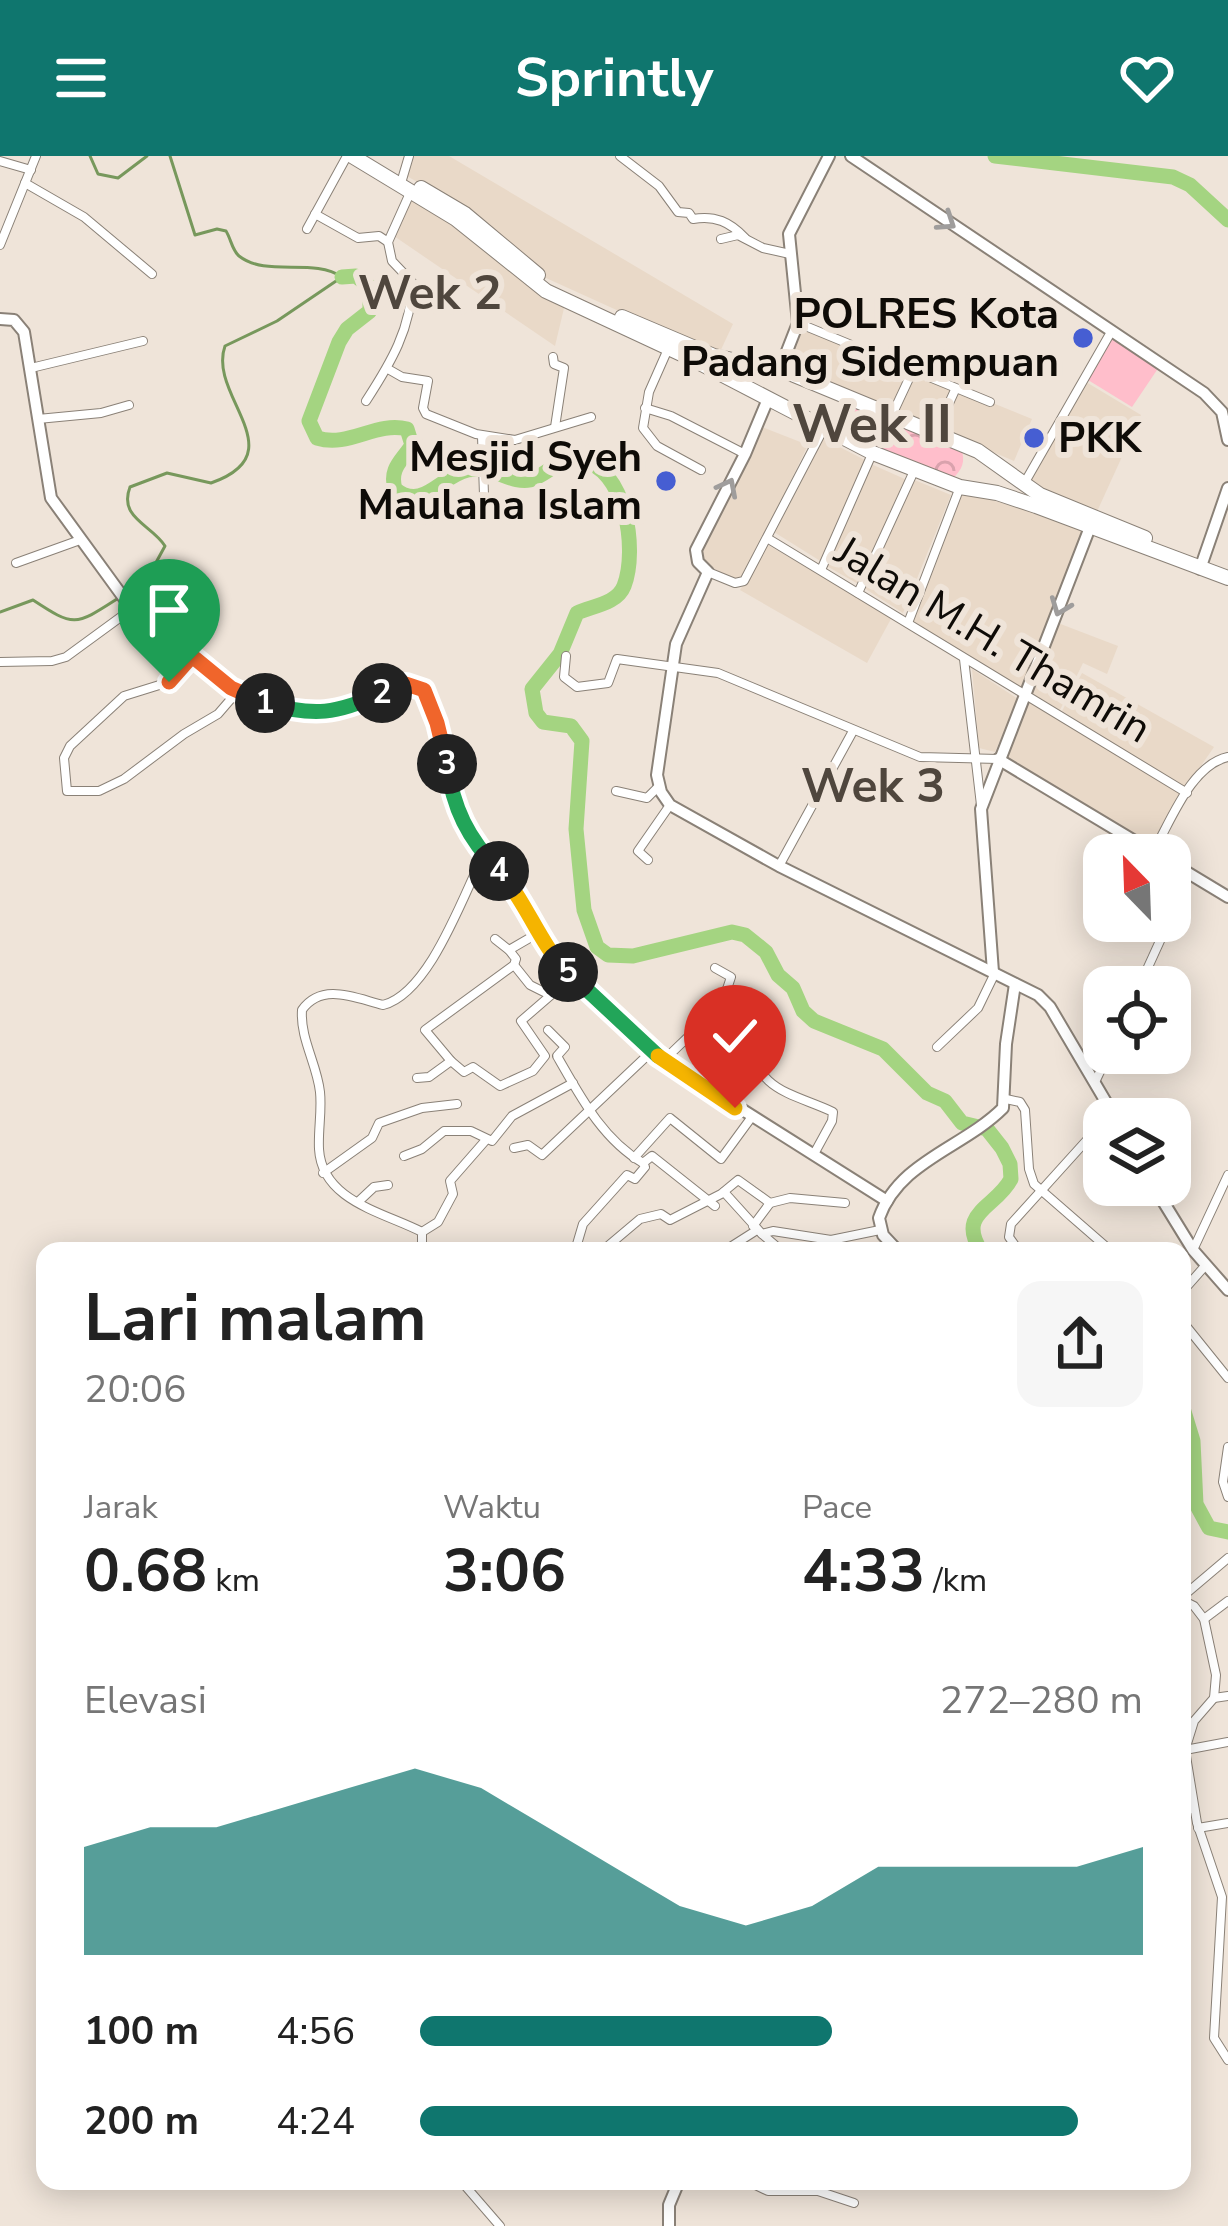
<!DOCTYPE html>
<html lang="id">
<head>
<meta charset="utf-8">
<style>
  :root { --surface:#fff; --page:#f6f6f6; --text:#222; --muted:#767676; --accent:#0f766e }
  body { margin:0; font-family:"Nunito Sans",sans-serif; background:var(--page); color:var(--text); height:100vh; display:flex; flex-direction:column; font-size:45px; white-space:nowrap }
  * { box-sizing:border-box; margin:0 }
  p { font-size:39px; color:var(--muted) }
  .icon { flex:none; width:66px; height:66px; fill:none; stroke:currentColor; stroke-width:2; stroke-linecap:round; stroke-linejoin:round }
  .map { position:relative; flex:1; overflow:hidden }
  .drawer { position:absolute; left:36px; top:1086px; width:1155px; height:948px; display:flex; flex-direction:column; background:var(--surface); border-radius:24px; box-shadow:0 6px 30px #0003 }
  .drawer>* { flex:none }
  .needle { width:78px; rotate:337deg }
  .buttons { position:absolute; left:1083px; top:678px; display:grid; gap:24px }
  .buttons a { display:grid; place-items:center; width:108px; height:108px; border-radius:24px; background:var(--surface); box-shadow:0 6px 30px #0003; font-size:60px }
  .pin { position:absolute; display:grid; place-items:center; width:102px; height:102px; color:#fff; margin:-123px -51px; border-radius:50% 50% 50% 0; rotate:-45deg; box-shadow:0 0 12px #0007 }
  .pin .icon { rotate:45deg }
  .km { position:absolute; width:60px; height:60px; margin:-30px; border-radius:50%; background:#222; color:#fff; font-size:33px; line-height:60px; text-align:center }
  .round { display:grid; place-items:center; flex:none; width:126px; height:126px; border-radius:24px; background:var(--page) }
  .overview { display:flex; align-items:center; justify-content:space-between; height:204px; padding:0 48px }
  h1 { font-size:66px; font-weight:700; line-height:90px }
  .stats { display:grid; grid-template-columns:repeat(3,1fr); gap:18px; height:204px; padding:12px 48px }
  .stats div { display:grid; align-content:center }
  .stats b { font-size:60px; font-weight:700 }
  .stats small { font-size:33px; font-weight:400 }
  .stats p { font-size:33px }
  .chart { height:336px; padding:24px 48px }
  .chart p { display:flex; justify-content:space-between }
  .chart svg { width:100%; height:216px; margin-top:12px; fill:var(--accent); opacity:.7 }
  ul { padding:0 48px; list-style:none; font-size:39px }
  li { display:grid; grid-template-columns:192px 144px 1fr; align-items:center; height:90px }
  li i { height:30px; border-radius:15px; background:var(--accent) }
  header { display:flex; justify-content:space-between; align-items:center; height:156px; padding:0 48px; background:var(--accent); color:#fff; font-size:54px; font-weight:700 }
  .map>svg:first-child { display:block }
  .built { fill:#e9d9c8 }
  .grass { fill:#ffbecb }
  .park { fill:url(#park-crowns) }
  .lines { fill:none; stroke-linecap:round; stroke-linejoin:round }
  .stream { stroke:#77985c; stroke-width:3 }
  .river { stroke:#a4d481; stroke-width:15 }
  .street-casing { stroke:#8a8177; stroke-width:10 }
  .secondary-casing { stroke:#8a8177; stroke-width:14 }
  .highway-casing { stroke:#8a8177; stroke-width:16 }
  .street { stroke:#fff; stroke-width:8 }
  .secondary { stroke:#fff; stroke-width:10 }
  .highway { stroke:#fff; stroke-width:14 }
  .oneway { stroke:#9f9d9c }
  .split-1-casing { stroke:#fff; stroke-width:24 }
  .split-2-casing { stroke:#fff; stroke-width:24 }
  .split-3-casing { stroke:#fff; stroke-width:24 }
  .split-4-casing { stroke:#fff; stroke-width:24 }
  .split-5-casing { stroke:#fff; stroke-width:24 }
  .split-6-casing { stroke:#fff; stroke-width:24 }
  .split-7-casing { stroke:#fff; stroke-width:24 }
  .split-1 { stroke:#f0652b; stroke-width:15 }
  .split-2 { stroke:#22a559; stroke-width:15 }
  .split-3 { stroke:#f0652b; stroke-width:15 }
  .split-4 { stroke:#22a559; stroke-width:15 }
  .split-5 { stroke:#f5b400; stroke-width:15 }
  .split-6 { stroke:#22a559; stroke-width:15 }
  .split-7 { stroke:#f5b400; stroke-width:15 }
  .poi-dot { fill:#465ed2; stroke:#efe4d9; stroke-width:4.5 }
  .labels { text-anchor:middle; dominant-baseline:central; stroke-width:12; stroke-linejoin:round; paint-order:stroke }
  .poi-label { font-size:42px; font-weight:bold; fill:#0e0b07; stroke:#efe4d9; text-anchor:end }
  .street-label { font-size:42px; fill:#0e0b07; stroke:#efe4d9 }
  .quarter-label { font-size:48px; font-weight:bold; fill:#4f463d; stroke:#efe4d9 }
  .district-label { font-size:54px; font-weight:bold; fill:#4f463d; stroke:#efe4d9 }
</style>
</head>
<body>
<header><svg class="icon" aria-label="menu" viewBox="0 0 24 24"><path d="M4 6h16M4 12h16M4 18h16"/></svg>Sprintly<svg class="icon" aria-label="heart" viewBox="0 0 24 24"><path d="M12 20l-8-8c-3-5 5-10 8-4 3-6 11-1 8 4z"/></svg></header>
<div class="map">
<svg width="1228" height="2070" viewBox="0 0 1228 2070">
  <defs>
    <pattern id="park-crowns" width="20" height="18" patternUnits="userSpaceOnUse" patternTransform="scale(3)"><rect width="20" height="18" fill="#ffbecb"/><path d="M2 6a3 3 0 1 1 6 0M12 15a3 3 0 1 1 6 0" fill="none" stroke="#d9a2ad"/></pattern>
  </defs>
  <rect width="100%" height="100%" fill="#efe4d9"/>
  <g class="built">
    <polygon points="411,0 449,0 733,168 718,200 546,122 470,56 405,19"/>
    <polygon points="410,38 565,148 555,190 391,78"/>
    <polygon points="803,165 909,213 891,252 785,207"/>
    <polygon points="914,216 954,232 936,271 896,253"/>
    <polygon points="1086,226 1141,259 1095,360 1027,327"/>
    <polygon points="958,233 1032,263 1014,305 939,273"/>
    <polygon points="762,271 808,289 745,419 738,425 703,407 701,392"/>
    <polygon points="822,282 865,304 822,406 774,376"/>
    <polygon points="871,308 907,324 860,429 825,409"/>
    <polygon points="912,323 951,339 903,457 864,432"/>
    <polygon points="961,335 1087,372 1025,537 910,466"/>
    <polygon points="768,389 892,461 867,507 740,434"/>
    <polygon points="1058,467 1118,490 1107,518 1083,507 1060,554 1031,537"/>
    <polygon points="972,513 1018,543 995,596 979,592"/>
    <polygon points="1082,517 1214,591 1185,633 1062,555"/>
    <polygon points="1027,543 1184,638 1153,692 1005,605"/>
  </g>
  <polygon class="grass" points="1112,182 1159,211 1132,251 1088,224"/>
  <path class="park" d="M844,245L961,293C966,305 962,314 953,322L829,274Z"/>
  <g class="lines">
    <g class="stream">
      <polyline points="90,0 98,18 118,22 147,0"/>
      <path d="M125,437L147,423L165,390C152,369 118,362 130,331L167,317L211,327C297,297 207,240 225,190L277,165L342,121C313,101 267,122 239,100C232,94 231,83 226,75L217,73L195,79L170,0"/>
      <path d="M0,456L33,444C74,471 75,470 117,443"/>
    </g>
    <g class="river">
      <polyline points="995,0 1173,21 1190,29 1228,64"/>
      <path d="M342,121L356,120L370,131V155L347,173L339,186L309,265L317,282C349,292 376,265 407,273L412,289C402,305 389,312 395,333C423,356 440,320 468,314C492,309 511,328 530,324C548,319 558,301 580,304C626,311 638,394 624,430C617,448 592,450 577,457L560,498L532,533L536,557L543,566L571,570L582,585L576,673L584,754L597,791L608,799L633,800L732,776L745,779L766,796L778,819L793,832L803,855L814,865L883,893L927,937L945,945L962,967L987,973L1002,992L1010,1008L1011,1023C996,1052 956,1056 981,1095"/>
      <polyline points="1182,1249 1193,1285 1196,1348 1209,1372 1228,1376"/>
    </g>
    <defs>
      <g id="street">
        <path d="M620,0L659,30L678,56L689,57L693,63C715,59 730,66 745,82"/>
        <polyline points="0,5 31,14"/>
        <polyline points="25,27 84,61 152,118"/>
        <polyline points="401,27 409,0"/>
        <polyline points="315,58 358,82 379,80 388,86"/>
        <polyline points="307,73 347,0"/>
        <polyline points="721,83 738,79 763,92 790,98"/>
        <polyline points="0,89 36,0"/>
        <polyline points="798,167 990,246"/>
        <polyline points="668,193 649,236 643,272 657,290 701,314"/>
        <polyline points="553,201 554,208 564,212 555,271"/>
        <polyline points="31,212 143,185"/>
        <polyline points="388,213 402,221 428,225 423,252 426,258 476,278 515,284 591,261"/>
        <path d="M366,245C390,208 412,172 412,126L392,105L388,86L410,37"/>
        <polyline points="645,252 671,260 745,298"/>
        <polyline points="892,259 913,214"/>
        <polyline points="38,263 101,257 129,249"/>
        <polyline points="936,276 955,234"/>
        <polyline points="482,280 484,339"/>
        <polyline points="1025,326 1111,176"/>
        <polyline points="767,382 1187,637"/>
        <polyline points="16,407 80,384"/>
        <polyline points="821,414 872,298"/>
        <polyline points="708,416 735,427 744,425 824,272"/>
        <polyline points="858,437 914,315"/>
        <polyline points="908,467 960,331"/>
        <polyline points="192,500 169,526 124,540 70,590 64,602 67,635 99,635 124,623 184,578 218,558 237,536"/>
        <polyline points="566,500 564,521 577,531 608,527 617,503 718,517 920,601 998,603"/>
        <polyline points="964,503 981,649"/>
        <polyline points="0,506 52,505 66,501 133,452"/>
        <polyline points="616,635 647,642 659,630"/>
        <path d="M1153,696C1171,665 1191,609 1228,601"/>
        <polyline points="648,704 638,695 670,649"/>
        <polyline points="779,710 853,575"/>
        <polyline points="1170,762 1178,737 1179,712"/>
        <polyline points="495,783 509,794"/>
        <polyline points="514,809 530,829 550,839"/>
        <path d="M715,812L731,821L724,842L756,879C747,934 796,938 833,956L832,965L814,998"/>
        <polyline points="1139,831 1169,765"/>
        <path d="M548,874L565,891L557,900C580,940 602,983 643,1007L652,1000L715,1050"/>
        <polyline points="937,891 978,852 994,819"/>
        <polyline points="664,904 711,859 731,850"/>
        <polyline points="451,905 425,874 514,809 516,803 509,794 540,776"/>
        <polyline points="417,922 429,921 451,905 464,916 473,911 500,930 533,915 545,900 521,865 573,820"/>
        <polyline points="1095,926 1109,897"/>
        <polyline points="1006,943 1020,946 1025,954 1029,1013 1034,1028 1111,1095"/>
        <polyline points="514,992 528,989 542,999 651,896"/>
        <polyline points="404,1000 422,993 444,975 471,975 492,985 512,960 573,927"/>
        <polyline points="634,1002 670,962 721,1003 751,962"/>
        <polyline points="323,1017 372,982 379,967 422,952 457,948"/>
        <polyline points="724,1036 762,1078 773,1075 831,1084 880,1074"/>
        <polyline points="358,1046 374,1031 388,1029"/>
        <polyline points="753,1070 770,1047"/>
        <polyline points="422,1076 438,1066 453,1038 450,1025 485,985"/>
        <polyline points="762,1078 776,1090 772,1095"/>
        <polyline points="1193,1094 1228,1019"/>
        <path d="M422,1095V1076C383,1056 322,1045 319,993C318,974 322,955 320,936C317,908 300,883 302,854C322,826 355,842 383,849C430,837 463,739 484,698"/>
        <polyline points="575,1095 583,1068 627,1019 635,1023 645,1011 643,1007"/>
        <polyline points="602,1095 640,1063 661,1058 670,1064 721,1038 738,1024 770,1047 790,1042 845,1047"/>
        <polyline points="724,1095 757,1074"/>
        <polyline points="1019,1095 1009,1081 1011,1068 1086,985 1104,973"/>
        <polyline points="1182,1136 1205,1110"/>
        <polyline points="1182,1165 1228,1222"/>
        <polyline points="1228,1291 1223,1326 1228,1341"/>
        <polyline points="1182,1441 1228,1402"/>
        <polyline points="1182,1444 1194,1450 1204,1463 1216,1519 1214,1542 1194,1565 1185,1594 1197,1667 1222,1741 1214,1882 1228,1904"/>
        <polyline points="1204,1463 1228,1445"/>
        <polyline points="1214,1542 1228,1540"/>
        <polyline points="1185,1594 1228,1586"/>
        <polyline points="1182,1656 1194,1652"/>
        <polyline points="1198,1672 1228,1667"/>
        <polyline points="461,2025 500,2070"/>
        <polyline points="747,2025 768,2035 818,2035 854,2047"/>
        <polyline points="1021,2025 1022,2025"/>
      </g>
      <g id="secondary">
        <polyline points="851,0 1204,237 1222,256 1228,284"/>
        <polyline points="0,163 14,164 24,176 51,342 126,445 231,532 266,548 312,556 347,554 407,528 424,534 437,567 450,629 464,674 519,736 562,809 651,896 887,1045"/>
        <polyline points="780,213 798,167 789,78 829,0"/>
        <polyline points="768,243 745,298 696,394 698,406 708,416 676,488 657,619 661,636 670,649 779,710 1038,839 1050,851 1116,963"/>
        <polyline points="1200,413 1228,332"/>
        <polyline points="998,603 1158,699"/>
        <polyline points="1170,706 1228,741"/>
        <polyline points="993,816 981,653 1092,366"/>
        <polyline points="1153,1029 1193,1094 1228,1134"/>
        <path d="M898,1095L883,1079L879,1062C899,1005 963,992 1003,952L1006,888L1015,828"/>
        <polyline points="669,2070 669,2049 679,2025"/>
      </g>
      <g id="highway">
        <polyline points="352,0 456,63 546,135 692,203 873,297 960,331 997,337 1036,350 1228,422"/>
        <polyline points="421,32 465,58 538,119"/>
        <polyline points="622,161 714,200 787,216 978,295 1040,339 1145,382"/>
      </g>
    </defs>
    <use href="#street" class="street-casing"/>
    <use href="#secondary" class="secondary-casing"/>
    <use href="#highway" class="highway-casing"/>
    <use href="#street" class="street"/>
    <use href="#secondary" class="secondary"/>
    <use href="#highway" class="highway"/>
  </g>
  <defs><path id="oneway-chevron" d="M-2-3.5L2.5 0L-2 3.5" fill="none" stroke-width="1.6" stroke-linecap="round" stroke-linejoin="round" transform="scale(3)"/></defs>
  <g class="oneway">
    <use href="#oneway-chevron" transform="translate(947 66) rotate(34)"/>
    <use href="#oneway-chevron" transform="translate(728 331) rotate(-63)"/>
    <use href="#oneway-chevron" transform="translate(1060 451) rotate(111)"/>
  </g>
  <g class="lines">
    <defs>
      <polyline id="split-1" points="169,526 192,500 231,532 265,547"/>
      <path id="split-2" d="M265,547C314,561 337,558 382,537"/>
      <polyline id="split-3" points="382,537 406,528 424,534 437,567 447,608"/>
      <path id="split-4" d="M447,608C453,653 468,682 499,715"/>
      <path id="split-5" d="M499,715C527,746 539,788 568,816"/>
      <polyline id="split-6" points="568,816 658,900"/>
      <polyline id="split-7" points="658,900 735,952"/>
    </defs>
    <use href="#split-1" class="split-1-casing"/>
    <use href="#split-2" class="split-2-casing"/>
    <use href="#split-3" class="split-3-casing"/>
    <use href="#split-4" class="split-4-casing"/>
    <use href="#split-5" class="split-5-casing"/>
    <use href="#split-6" class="split-6-casing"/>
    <use href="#split-7" class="split-7-casing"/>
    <use href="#split-1" class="split-1"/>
    <use href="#split-2" class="split-2"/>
    <use href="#split-3" class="split-3"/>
    <use href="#split-4" class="split-4"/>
    <use href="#split-5" class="split-5"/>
    <use href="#split-6" class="split-6"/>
    <use href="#split-7" class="split-7"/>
  </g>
  <g class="poi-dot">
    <circle cx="1083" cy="182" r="12"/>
    <circle cx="1034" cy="282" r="12"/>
    <circle cx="666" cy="325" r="12"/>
  </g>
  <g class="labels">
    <g class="poi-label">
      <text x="1059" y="158">POLRES Kota<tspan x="1059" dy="48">Padang Sidempuan</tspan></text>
      <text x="1058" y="282" text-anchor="start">PKK</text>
      <text x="642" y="301">Mesjid Syeh<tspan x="642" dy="48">Maulana Islam</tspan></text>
    </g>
    <g class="street-label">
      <text transform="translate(993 484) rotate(31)">Jalan M.H. Thamrin</text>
    </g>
    <g class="quarter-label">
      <text x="430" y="137">Wek 2</text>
      <text x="873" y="630">Wek 3</text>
    </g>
    <g class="district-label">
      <text x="872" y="268">Wek II</text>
    </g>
  </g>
</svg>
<div class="buttons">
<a><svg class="needle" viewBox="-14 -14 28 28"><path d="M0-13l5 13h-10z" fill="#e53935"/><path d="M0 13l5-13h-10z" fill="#767676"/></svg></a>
<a><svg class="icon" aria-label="locate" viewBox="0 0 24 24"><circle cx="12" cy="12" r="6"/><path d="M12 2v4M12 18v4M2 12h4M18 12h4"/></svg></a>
<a><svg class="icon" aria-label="layers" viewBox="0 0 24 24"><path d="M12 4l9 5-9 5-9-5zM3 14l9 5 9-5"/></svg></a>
</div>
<div class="pin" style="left:169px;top:526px;background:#1e9e55"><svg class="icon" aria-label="arrive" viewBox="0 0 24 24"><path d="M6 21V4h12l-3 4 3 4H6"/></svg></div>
<div class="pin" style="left:735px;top:952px;background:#d93025"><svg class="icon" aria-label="check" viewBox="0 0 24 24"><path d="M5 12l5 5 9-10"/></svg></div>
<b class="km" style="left:265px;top:547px">1</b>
<b class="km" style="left:382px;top:537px">2</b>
<b class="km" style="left:447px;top:608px">3</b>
<b class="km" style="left:499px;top:715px">4</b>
<b class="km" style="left:568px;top:816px">5</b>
<section class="drawer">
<div class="overview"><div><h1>Lari malam</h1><p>20:06</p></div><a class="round"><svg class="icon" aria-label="share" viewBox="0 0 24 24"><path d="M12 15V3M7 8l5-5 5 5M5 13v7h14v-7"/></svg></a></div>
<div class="stats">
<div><p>Jarak</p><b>0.68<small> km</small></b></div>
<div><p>Waktu</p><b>3:06</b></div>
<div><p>Pace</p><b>4:33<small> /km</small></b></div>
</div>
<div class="chart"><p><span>Elevasi</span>272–280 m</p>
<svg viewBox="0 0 160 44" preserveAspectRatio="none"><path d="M0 44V22L10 18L20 18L30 14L40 10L50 6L60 10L70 18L80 26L90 34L100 38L110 34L120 26L130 26L140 26L150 26L160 22V44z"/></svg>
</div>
<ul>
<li><b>100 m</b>4:56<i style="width:57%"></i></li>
<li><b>200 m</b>4:24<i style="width:91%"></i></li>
</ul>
</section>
</div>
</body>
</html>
